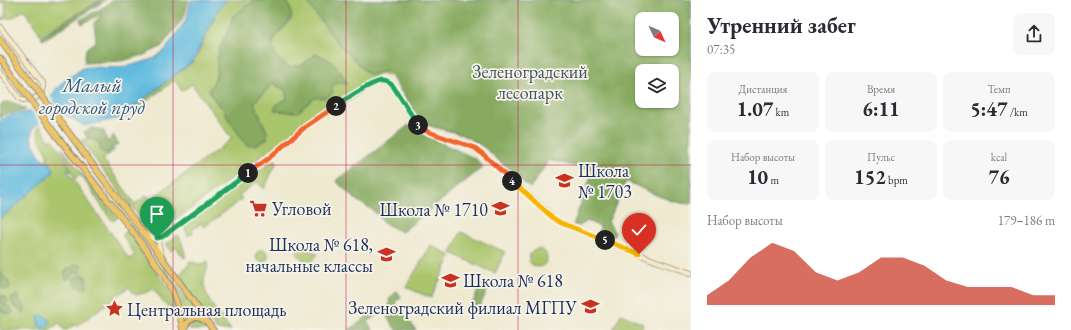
<!DOCTYPE html>
<html lang="ru">
<head>
<meta charset="utf-8">
<style>
  :root { --surface:#fff; --page:#f7f7f7; --text:#2b2b33; --muted:#7c7c81; --accent:#c8321e }
  body { margin:0; font-family:"EB Garamond",serif; background:var(--page); color:var(--text); height:100vh; display:flex; flex-direction:column; font-size:15px; white-space:nowrap }
  * { box-sizing:border-box; margin:0 }
  p { font-size:13px; color:var(--muted) }
  .icon { flex:none; width:22px; height:22px; fill:none; stroke:currentColor; stroke-width:2; stroke-linecap:round; stroke-linejoin:round }
  .map { position:relative; flex:1; overflow:hidden }
  .side { display:flex; flex-direction:column; background:var(--surface); width:380px }
  .side>* { flex:none }
  .needle { width:26px; rotate:134deg }
  .tools { position:absolute; left:635px; top:12px; display:grid; gap:8px }
  .tools a { display:grid; place-items:center; width:44px; height:44px; border-radius:8px; background:var(--surface); box-shadow:0 1px 3px #0004; font-size:20px }
  .pin { position:absolute; display:grid; place-items:center; width:34px; height:34px; color:#fff; margin:-41px -17px; border-radius:50% 50% 50% 0; rotate:-45deg; box-shadow:0 0 4px #0007 }
  .pin .icon { rotate:45deg }
  .km { position:absolute; width:20px; height:20px; margin:-10px; border-radius:50%; background:#222; color:#fff; font-size:11px; line-height:20px; text-align:center }
  .round { display:grid; place-items:center; flex:none; width:42px; height:42px; border-radius:8px; background:var(--page) }
  .headline { display:flex; align-items:center; justify-content:space-between; height:68px; padding:0 16px }
  h1 { font-size:22px; font-weight:700; line-height:30px }
  .metrics { display:grid; grid-template-columns:repeat(3,1fr); gap:6px; height:68px; padding:4px 16px }
  .metrics div { display:grid; align-content:center; border-radius:8px; background:var(--page); text-align:center }
  .metrics b { font-size:20px; font-weight:700 }
  .metrics small { font-size:11px; font-weight:400 }
  .metrics p { font-size:11px }
  .chart { height:112px; padding:8px 16px }
  .chart p { display:flex; justify-content:space-between }
  .chart svg { width:100%; height:72px; margin-top:4px; fill:var(--accent); opacity:.7 }
  main { display:flex; flex:1; min-height:0 }
  .map>svg:first-child { display:block }
  .green { fill:#aac56c; stroke:#627a65; fill-rule:evenodd }
  .forest { fill:#87aa60; stroke:#516c5f; fill-rule:evenodd }
  .water { fill:#62bbdf; stroke:#3e759e }
  .pier { fill:#efe9d0 }
  .lines { fill:none; stroke-linecap:round; stroke-linejoin:round }
  .secondary-casing { stroke:#657086; stroke-width:6 }
  .primary-casing { stroke:#657086; stroke-width:7 }
  .secondary { stroke:#f8e8c3; stroke-width:5 }
  .primary { stroke:#edc569; stroke-width:5.5 }
  .primary-bridge-casing { stroke:#657086; stroke-width:7; stroke-linecap:butt }
  .primary-bridge { stroke:#edc569; stroke-width:5.5 }
  .split-1-casing { stroke:#fff; stroke-width:8 }
  .split-2-casing { stroke:#fff; stroke-width:8 }
  .split-3-casing { stroke:#fff; stroke-width:8 }
  .split-4-casing { stroke:#fff; stroke-width:8 }
  .split-5-casing { stroke:#fff; stroke-width:8 }
  .split-6-casing { stroke:#fff; stroke-width:8 }
  .split-1 { stroke:#22a559; stroke-width:5 }
  .split-2 { stroke:#f0652b; stroke-width:5 }
  .split-3 { stroke:#22a559; stroke-width:5 }
  .split-4 { stroke:#f0652b; stroke-width:5 }
  .split-5 { stroke:#f5b400; stroke-width:5 }
  .split-6 { stroke:#f5b400; stroke-width:5 }
  .grid { fill:none; stroke:#c2185b; stroke-width:1; stroke-opacity:0.55 }
  .labels { text-anchor:middle; dominant-baseline:central; stroke-width:3.5; stroke-linejoin:round; paint-order:stroke }
  .park-label { font-size:18px; fill:#3f5462; stroke:#f7f3e8 }
  .poi-label { font-size:18px; fill:#1b2f5e; stroke:#f7f3e8; text-anchor:start }
  .water-label { font-size:19px; font-style:italic; fill:#305985; stroke:#f7f3e8 }
</style>
</head>
<body>
<main>
<div class="map">
<svg width="691" height="330" viewBox="0 0 691 330">
  <rect width="100%" height="100%" fill="#f7f3e8"/>
  <filter id="ink" filterUnits="userSpaceOnUse"><feTurbulence type="fractalNoise" baseFrequency=".025" numOctaves="2"/><feDisplacementMap in="SourceGraphic" scale="8" xChannelSelector="R" yChannelSelector="G"/><feConvolveMatrix kernelMatrix="1 2 1 2 8 2 1 2 1" color-interpolation-filters="sRGB"/></filter>
  <filter id="wash" filterUnits="userSpaceOnUse"><feTurbulence type="fractalNoise" baseFrequency=".012" numOctaves="4" result="noise"/><feDisplacementMap in="SourceGraphic" scale="16" xChannelSelector="R" yChannelSelector="G"/><feGaussianBlur stdDeviation="0.9" result="paint"/><feColorMatrix in="noise" values="0 0 0 0 0 0 0 0 0 0 0 0 0 0 0 0 0 1.4 0 .05"/><feComposite in="paint" operator="in"/></filter>
  <g filter="url(#wash)">
    <rect width="100%" height="100%" fill="#efe9d0"/>
    <g class="green">
      <polygon points="0,0 101,0 41,35 24,10 12,18 8,18 0,20 0,18 5,17 6,4 0,2"/>
      <path d="M227,0H265L254,2L233,16L228,31L219,49L216,77L209,90L216,102L224,109L227,117L234,127L246,145L267,132L254,103L273,83L285,90L287,99L298,112L314,98L336,83L347,84C338,67 335,61 316,54L302,65L288,67L276,57L272,46L276,36L291,20L290,6L286,0H691V204C668,203 647,190 626,181L608,222L615,233L612,238L598,232L601,227L587,221L579,226L593,170L549,160L530,188L485,148C476,142 466,136 457,133C445,129 431,128 420,121L392,77L385,74H379L298,128L251,164L159,232L155,230L153,232L149,230L81,141L87,138C99,141 100,145 108,154L111,149L115,150L103,159L135,204L147,195L151,199L232,139L192,84L182,91L175,80L121,120L119,118L190,64L196,58L217,11L220,7ZM642,19H672V49H642ZM642,71H672V101H642Z"/>
      <path d="M40,125L50,142L53,139L60,150L71,172L66,169L129,259L135,255L123,236L125,232L128,233L136,243L141,252L165,284L172,296L176,308C165,309 160,297 154,289L144,293L135,295L129,287L77,326L74,325L67,330H64L59,323L49,330H0V219L53,173L54,169L47,160C49,152 41,145 39,137C38,134 38,130 38,127Z"/>
      <polygon points="62,148 117,218 113,221 109,217 81,175 75,179"/>
      <polygon points="275,159 277,162 264,189 257,182 239,195 242,199 204,227 201,223 192,230 193,233 188,236 184,225"/>
      <polygon points="461,232 505,252 495,273 451,253"/>
      <path d="M178,235C183,243 183,248 186,257L184,258L176,247L171,251L166,244Z"/>
      <polygon points="431,245 451,256 431,298 406,287"/>
      <polygon points="301,246 318,254 308,266 296,252"/>
      <circle cx="538" cy="258" r="9"/>
      <circle cx="262" cy="256" r="6"/>
      <path d="M189,261L202,265L207,261C209,270 203,277 204,285C206,301 222,318 231,330H217L188,290L185,284L186,283L179,274L185,270L184,269L190,263Z"/>
      <path d="M163,267L197,312C192,313 189,314 186,318L179,293Z"/>
      <polygon points="621,314 643,324 641,330 613,330"/>
      <path d="M198,319L201,321L207,330H190C189,324 192,321 198,319Z"/>
    </g>
    <g class="forest">
      <polygon points="101,0 106,0 43,40 41,37"/>
      <polygon points="112,0 189,0 184,17 161,47 144,55 121,61 84,63 86,49 96,41 94,23 103,13 82,24 80,20 105,6"/>
      <path d="M265,0H286C299,21 285,21 276,37C274,39 273,43 272,46L276,57L288,67L302,65L316,54C335,61 338,67 347,84L336,83L332,86L333,93L326,98H314L298,112H287L274,110L278,103L287,99L285,90L273,83L254,103L267,132V139L256,145H246L234,127L227,117L224,109L216,102L209,90L216,77L219,49L228,31L233,16L246,6L254,2Z"/>
      <path d="M306,0H691V204C668,203 647,190 626,181L608,222L615,233L612,238L598,232L601,227L587,221L579,226L573,225L593,170L549,160L530,188L485,148C476,142 466,136 457,133C445,129 431,128 420,121L392,77L386,71L370,75H369L336,41L309,5ZM642,19H672V49H642ZM642,71H672V101H642Z"/>
      <polygon points="5,102 15,103 26,110 3,115 0,118 0,106"/>
      <polygon points="409,125 415,131 476,159 483,167 402,232 384,223 373,210 356,200 336,181"/>
      <polygon points="91,128 99,129 104,131 108,143 113,135 119,144 111,149 108,154 103,152 100,149 100,144 95,140 87,138 84,132"/>
      <polygon points="78,264 81,266 82,269 80,271 75,273 67,280 65,279 66,277 64,273 67,272 66,269 67,268 73,268 74,265"/>
      <path d="M0,271L5,278L8,280L10,288C7,290 3,289 0,286Z"/>
      <polygon points="80,274 82,274 86,276 87,287 86,288 76,287 74,284 74,278 77,277"/>
      <polygon points="481,284 489,287 477,312 470,309"/>
      <polygon points="397,291 401,297 395,302 416,330 396,330 383,311 390,305 389,299"/>
      <polygon points="17,295 18,295 20,301 24,305 25,311 24,313 22,313 19,309 14,307 11,299"/>
      <polygon points="0,296 3,296 7,299 8,302 4,304 10,307 13,311 13,313 6,314 2,312 1,307 4,304 0,302"/>
      <polygon points="375,311 377,315 367,322 373,330 349,330"/>
    </g>
    <g class="water">
      <polygon points="191,0 227,0 220,7 217,11 193,61 119,118 84,126 62,112 54,112 34,127 31,135 32,141 42,159 47,160 54,169 53,173 0,219 0,121 3,118 11,115 28,112 51,97 57,88 63,82 83,68 89,67 118,68 140,63 155,58 165,50 180,29 187,18"/>
      <polygon points="41,315 49,319 49,322 50,321 50,323 43,329 39,326 38,317"/>
    </g>
    <polygon class="pier" points="50,96 64,116 61,114 55,114 40,124 30,109"/>
  </g>
  <g filter="url(#ink)">
    <g class="lines">
      <defs>
        <g id="secondary">
          <path d="M0,27L43,83C43,86 43,88 42,90C39,99 28,102 20,99L0,72"/>
          <polyline points="144,233 154,238 162,237"/>
          <path d="M161,254C159,248 157,242 162,237L269,158L298,132L312,122L372,84C380,80 386,80 393,86C402,99 413,124 426,131L471,146L484,155L553,217L561,223L656,261L691,273"/>
        </g>
        <g id="primary">
          <polyline points="0,40 33,84"/>
          <polyline points="0,58 24,91"/>
          <polyline points="66,129 163,259 213,330"/>
          <path d="M57,136C83,169 110,202 136,236C149,254 167,277 175,298C179,308 181,319 183,330"/>
          <path d="M184,330C186,323 190,317 198,317L206,321"/>
        </g>
      </defs>
      <use href="#secondary" class="secondary-casing"/>
      <use href="#primary" class="primary-casing"/>
      <use href="#secondary" class="secondary"/>
      <use href="#primary" class="primary"/>
      <defs>
        <g id="primary-bridge">
          <polyline points="33,84 66,129"/>
          <polyline points="24,91 57,136"/>
        </g>
      </defs>
      <use href="#primary-bridge" class="primary-bridge-casing"/>
      <use href="#primary-bridge" class="primary-bridge"/>
    </g>
  </g>
  <g class="lines" filter="url(#ink)">
    <defs>
      <polyline id="split-1" points="157,238 162,237 248,173"/>
      <polyline id="split-2" points="248,173 269,158 305,127 336,106"/>
      <path id="split-3" d="M336,106C345,100 372,81 382,81C386,81 390,83 393,86L418,125"/>
      <polyline id="split-4" points="418,125 421,128 426,131 475,148 484,155 512,181"/>
      <polyline id="split-5" points="512,181 553,218 561,223 605,240"/>
      <polyline id="split-6" points="605,240 639,254"/>
    </defs>
    <use href="#split-1" class="split-1-casing"/>
    <use href="#split-2" class="split-2-casing"/>
    <use href="#split-3" class="split-3-casing"/>
    <use href="#split-4" class="split-4-casing"/>
    <use href="#split-5" class="split-5-casing"/>
    <use href="#split-6" class="split-6-casing"/>
    <use href="#split-1" class="split-1"/>
    <use href="#split-2" class="split-2"/>
    <use href="#split-3" class="split-3"/>
    <use href="#split-4" class="split-4"/>
    <use href="#split-5" class="split-5"/>
    <use href="#split-6" class="split-6"/>
  </g>
  <path class="grid" d="M173,0V330M346,0V330M518,0V330M0,165H691"/>
  <defs>
    <symbol id="school-bare" viewBox="-9 -9 18 18"><path d="M0-5L7-2L0 1L-7-2ZM-4 1L0 2.5L4 1V4Q0 6-4 4Z" fill="#c8321e" stroke="#f7f3e8" stroke-width="2.5" paint-order="stroke"/></symbol>
    <symbol id="supermarket-bare" viewBox="-9 -9 18 18"><path d="M-6-5.5h2.5l.6 2H6L4.5 2H-2.5L-4.4-4H-6ZM-1.5 3.2a1.3 1.3 0 1 0 .1 0ZM3 3.2a1.3 1.3 0 1 0 .1 0Z" fill="#c8321e" stroke="#f7f3e8" stroke-width="2.5" paint-order="stroke"/></symbol>
    <symbol id="university-bare" viewBox="-9 -9 18 18"><path d="M0-5L7-2L0 1L-7-2ZM-4 1L0 2.5L4 1V4Q0 6-4 4Z" fill="#c8321e" stroke="#f7f3e8" stroke-width="2.5" paint-order="stroke"/></symbol>
    <symbol id="sight-bare" viewBox="-9 -9 18 18"><path d="M0-6L1.8-2.2L6-1.7L2.9 1.2L3.7 5.4L0 3.3L-3.7 5.4L-2.9 1.2L-6-1.7L-1.8-2.2Z" fill="#c8321e" stroke="#f7f3e8" stroke-width="2.5" paint-order="stroke"/></symbol>
  </defs>
  <g fill-rule="evenodd">
    <use href="#school-bare" x="552" y="168" width="25" height="25"/>
    <use href="#supermarket-bare" x="246" y="196" width="25" height="25"/>
    <use href="#school-bare" x="488" y="196" width="25" height="25"/>
    <use href="#school-bare" x="374" y="242" width="25" height="25"/>
    <use href="#school-bare" x="438" y="268" width="25" height="25"/>
    <use href="#university-bare" x="578" y="294" width="25" height="25"/>
    <use href="#sight-bare" x="102" y="296" width="25" height="25"/>
  </g>
  <g class="labels">
    <g class="park-label">
      <text x="530" y="71">Зеленоградский<tspan x="530" dy="21">лесопарк</tspan></text>
    </g>
    <g class="poi-label">
      <text x="578" y="170">Школа<tspan x="578" dy="21">№ 1703</tspan></text>
      <text x="272" y="208">Угловой</text>
      <text x="488" y="209" text-anchor="end">Школа № 1710</text>
      <text x="373" y="244" text-anchor="end">Школа № 618,<tspan x="373" dy="21">начальные классы</tspan></text>
      <text x="463" y="280">Школа № 618</text>
      <text x="577" y="307" text-anchor="end">Зеленоградский филиал МГПУ</text>
      <text x="127" y="309">Центральная площадь</text>
    </g>
    <g class="water-label">
      <text x="92" y="85">Малый<tspan x="92" dy="22">городской пруд</tspan></text>
    </g>
  </g>
</svg>
<div class="tools">
<a><svg class="needle" viewBox="-14 -14 28 28"><path d="M0-13l5 13h-10z" fill="#e53935"/><path d="M0 13l5-13h-10z" fill="#7c7c81"/></svg></a>
<a><svg class="icon" aria-label="layers" viewBox="0 0 24 24"><path d="M12 4l9 5-9 5-9-5zM3 14l9 5 9-5"/></svg></a>
</div>
<div class="pin" style="left:157px;top:238px;background:#1e9e55"><svg class="icon" aria-label="arrive" viewBox="0 0 24 24"><path d="M6 21V4h12l-3 4 3 4H6"/></svg></div>
<div class="pin" style="left:639px;top:254px;background:#d93025"><svg class="icon" aria-label="check" viewBox="0 0 24 24"><path d="M5 12l5 5 9-10"/></svg></div>
<b class="km" style="left:248px;top:173px">1</b>
<b class="km" style="left:336px;top:106px">2</b>
<b class="km" style="left:418px;top:125px">3</b>
<b class="km" style="left:512px;top:181px">4</b>
<b class="km" style="left:605px;top:240px">5</b>
</div>
<section class="side">
<div class="headline"><div><h1>Утренний забег</h1><p>07:35</p></div><a class="round"><svg class="icon" aria-label="share" viewBox="0 0 24 24"><path d="M12 15V3M7 8l5-5 5 5M5 13v7h14v-7"/></svg></a></div>
<div class="metrics">
<div><p>Дистанция</p><b>1.07<small> km</small></b></div>
<div><p>Время</p><b>6:11</b></div>
<div><p>Темп</p><b>5:47<small> /km</small></b></div>
</div>
<div class="metrics">
<div><p>Набор высоты</p><b>10<small> m</small></b></div>
<div><p>Пульс</p><b>152<small> bpm</small></b></div>
<div><p>kcal</p><b>76</b></div>
</div>
<div class="chart"><p><span>Набор высоты</span>179–186 m</p>
<svg viewBox="0 0 160 44" preserveAspectRatio="none"><path d="M0 44V38L10 29L20 15L30 6L40 11L50 24L60 29L70 24L80 15L90 15L100 20L110 29L120 33L130 33L140 33L150 38L160 38V44z"/></svg>
</div>
</section>
</main>
</body>
</html>
